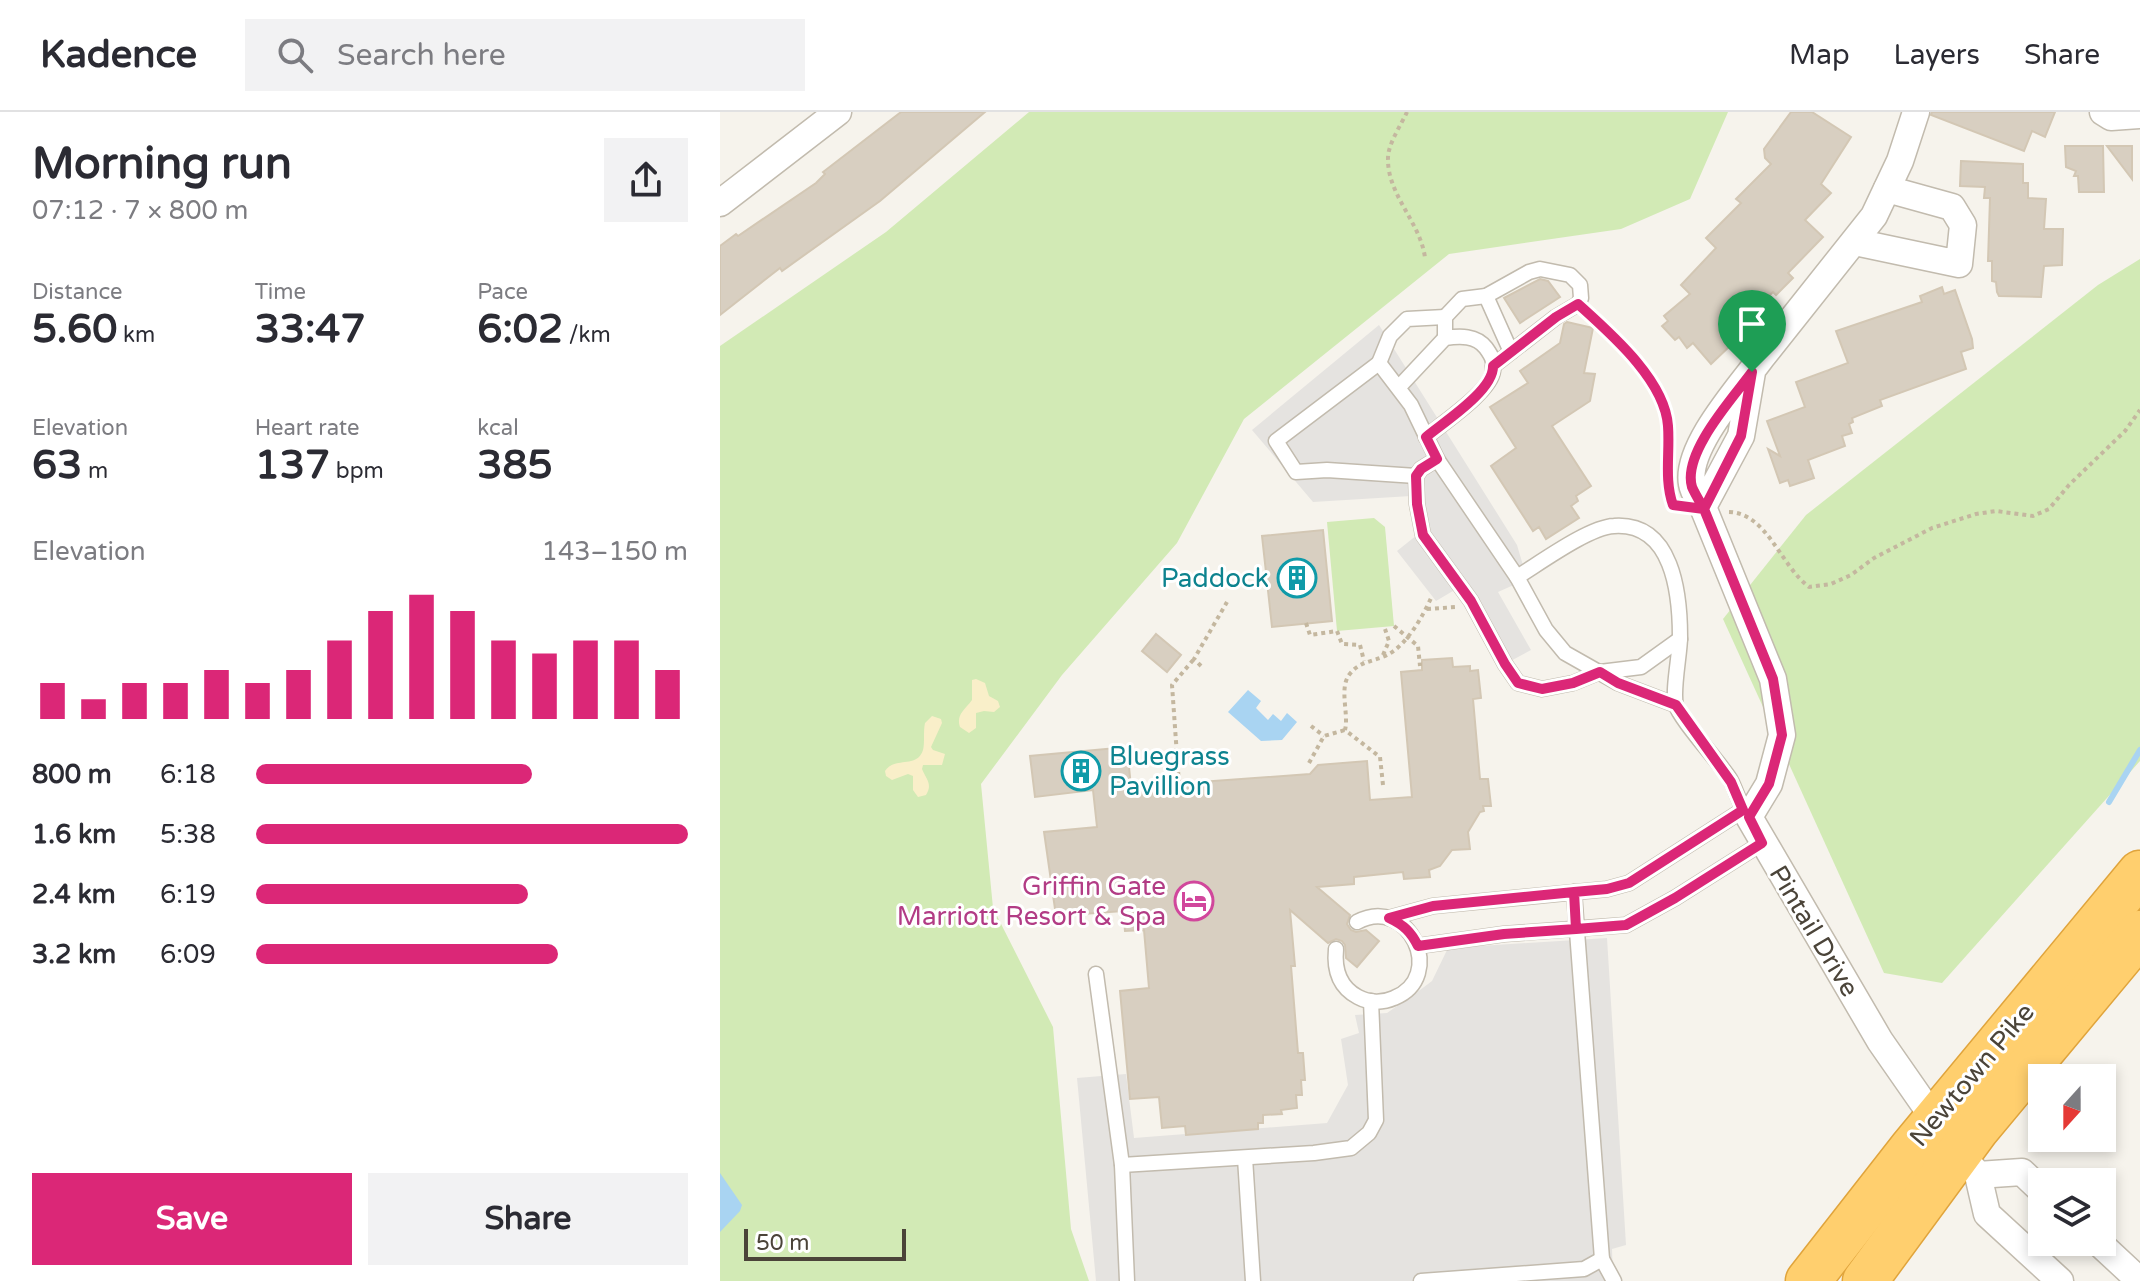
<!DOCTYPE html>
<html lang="en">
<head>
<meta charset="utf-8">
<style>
  :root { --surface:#fff; --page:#f2f2f3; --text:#2b2b33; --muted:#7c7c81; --line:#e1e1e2; --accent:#db2777 }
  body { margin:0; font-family:"Varela Round",sans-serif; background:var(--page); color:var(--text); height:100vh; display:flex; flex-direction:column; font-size:30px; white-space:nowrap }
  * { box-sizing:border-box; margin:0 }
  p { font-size:26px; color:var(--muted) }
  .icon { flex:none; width:44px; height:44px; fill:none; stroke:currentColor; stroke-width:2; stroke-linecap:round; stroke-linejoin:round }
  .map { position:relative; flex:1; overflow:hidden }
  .sheet { display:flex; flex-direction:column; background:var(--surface); width:720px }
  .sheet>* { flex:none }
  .needle { width:52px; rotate:201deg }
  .controls { position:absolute; left:1308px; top:952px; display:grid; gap:16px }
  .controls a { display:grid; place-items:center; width:88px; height:88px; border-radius:0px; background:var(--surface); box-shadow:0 4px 12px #0003; font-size:40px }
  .scale { position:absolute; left:24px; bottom:20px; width:162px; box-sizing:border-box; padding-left:8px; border:4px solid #4b4439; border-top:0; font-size:22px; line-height:28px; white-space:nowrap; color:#4b4439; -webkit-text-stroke:6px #fff; paint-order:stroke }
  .pin { position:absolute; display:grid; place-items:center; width:68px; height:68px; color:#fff; margin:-82px -34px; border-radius:50% 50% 50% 0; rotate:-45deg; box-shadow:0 0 8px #0007 }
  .pin .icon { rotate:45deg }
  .round { display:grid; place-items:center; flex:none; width:84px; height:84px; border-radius:0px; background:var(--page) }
  .overview { display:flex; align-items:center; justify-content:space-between; height:136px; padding:0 32px }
  h1 { font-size:44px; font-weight:700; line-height:60px }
  .stats { display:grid; grid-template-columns:repeat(3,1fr); gap:12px; height:136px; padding:8px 32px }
  .stats div { display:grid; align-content:center }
  .stats b { font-size:40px; font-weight:700 }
  .stats small { font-size:22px; font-weight:400 }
  .stats p { font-size:22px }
  .chart { height:224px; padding:16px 32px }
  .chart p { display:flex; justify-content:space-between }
  .chart svg { width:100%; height:144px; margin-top:8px; stroke:var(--accent); stroke-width:6 }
  .button { display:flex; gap:16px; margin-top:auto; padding:16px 32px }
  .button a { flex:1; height:92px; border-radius:0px; background:var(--accent); color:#fff; font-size:32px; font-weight:700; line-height:92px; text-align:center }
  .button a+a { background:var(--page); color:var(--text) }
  ul { padding:0 32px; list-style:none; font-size:26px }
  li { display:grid; grid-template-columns:128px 96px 1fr; align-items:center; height:60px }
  li i { height:20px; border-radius:10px; background:var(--accent) }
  header { display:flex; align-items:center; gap:48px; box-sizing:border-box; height:112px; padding:0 40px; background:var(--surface); border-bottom:2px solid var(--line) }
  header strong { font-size:38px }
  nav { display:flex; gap:44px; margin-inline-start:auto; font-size:28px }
  .search { width:560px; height:72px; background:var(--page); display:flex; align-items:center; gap:20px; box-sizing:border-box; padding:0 28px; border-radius:0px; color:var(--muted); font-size:30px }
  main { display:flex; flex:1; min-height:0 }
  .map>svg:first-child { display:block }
  .green { fill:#d2eab5 }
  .sand { fill:#f9efc9 }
  .parking { fill:#e5e3e0 }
  .water { fill:#a9d4f2 }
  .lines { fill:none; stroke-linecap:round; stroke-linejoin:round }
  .stream { stroke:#a9d4f2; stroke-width:6 }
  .building { fill:#d8cfc1; stroke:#d3c7b4; stroke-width:2 }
  .lane-casing { stroke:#c2bbae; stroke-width:17 }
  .street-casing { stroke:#c2bbae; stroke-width:29 }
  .highway-casing { stroke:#e0a43c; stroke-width:47 }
  .path { stroke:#c4b79f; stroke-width:4; stroke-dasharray:4 4; stroke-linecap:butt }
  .lane { stroke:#fff; stroke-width:14 }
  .street { stroke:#fff; stroke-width:26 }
  .highway { stroke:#ffcf6e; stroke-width:44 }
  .route-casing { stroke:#fff; stroke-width:16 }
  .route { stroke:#db2777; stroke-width:10 }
  .labels { text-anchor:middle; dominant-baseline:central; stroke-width:6; stroke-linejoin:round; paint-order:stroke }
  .culture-label { font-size:26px; fill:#0d838f; stroke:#fff; text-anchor:end }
  .hotel-label { font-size:26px; fill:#b23c85; stroke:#fff; text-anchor:end }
  .street-label { font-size:26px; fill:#4b4439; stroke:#fff }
</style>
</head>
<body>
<header>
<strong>Kadence</strong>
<div class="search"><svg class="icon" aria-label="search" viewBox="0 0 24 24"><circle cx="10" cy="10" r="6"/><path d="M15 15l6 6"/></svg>Search here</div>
<nav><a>Map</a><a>Layers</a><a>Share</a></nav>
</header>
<main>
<section class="sheet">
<div class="overview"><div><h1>Morning run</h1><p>07:12 · 7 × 800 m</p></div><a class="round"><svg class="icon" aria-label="share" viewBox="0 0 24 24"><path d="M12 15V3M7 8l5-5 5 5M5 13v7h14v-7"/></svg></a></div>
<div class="stats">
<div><p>Distance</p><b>5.60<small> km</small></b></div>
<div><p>Time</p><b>33:47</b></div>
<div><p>Pace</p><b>6:02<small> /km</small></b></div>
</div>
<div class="stats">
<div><p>Elevation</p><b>63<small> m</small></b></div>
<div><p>Heart rate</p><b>137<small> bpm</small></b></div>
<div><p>kcal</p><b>385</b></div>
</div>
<div class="chart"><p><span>Elevation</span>143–150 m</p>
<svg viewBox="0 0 160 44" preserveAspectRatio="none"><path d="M5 44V33M15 44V38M25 44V33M35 44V33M45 44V29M55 44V33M65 44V29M75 44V20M85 44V11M95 44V6M105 44V11M115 44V20M125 44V24M135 44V20M145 44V20M155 44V29"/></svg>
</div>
<ul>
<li><b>800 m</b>6:18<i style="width:64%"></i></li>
<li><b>1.6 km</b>5:38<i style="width:100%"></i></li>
<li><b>2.4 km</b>6:19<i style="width:63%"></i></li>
<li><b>3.2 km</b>6:09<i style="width:70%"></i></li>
</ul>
<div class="button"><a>Save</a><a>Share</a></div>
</section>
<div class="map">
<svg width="1420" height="1169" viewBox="0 0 1420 1169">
  <rect width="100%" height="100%" fill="#f6f3ec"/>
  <g class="green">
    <polygon points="309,0 1008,0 970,87 901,117 729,142 524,307 457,431 342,563 261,672 273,796 333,915 351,1117 369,1169 0,1169 0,234 166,120"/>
    <polygon points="1420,147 1420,649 1222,871 1164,861 1003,507 1086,403 1378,173"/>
    <polygon points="654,406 665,415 674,514 617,519 607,410"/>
  </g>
  <g class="sand">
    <path d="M256,567L265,571L269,584L278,589L280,595L274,600L264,599L256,601V616L249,621L240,615C236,602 245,598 252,588V568Z"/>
    <path d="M212,604L221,607L222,611L211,635L213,638L225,642L222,653H203L202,657C206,667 213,672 206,683L198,685L193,678V664L188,662L172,668L166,664L165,659C175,644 197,657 203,638C205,630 203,620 205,611Z"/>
  </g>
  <g class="parking">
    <polygon points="659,213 797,433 807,467 778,480 811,538 785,552 738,476 716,489 677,439 697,423 691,384 593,390 532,318"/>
    <polygon points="887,826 906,1133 892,1137 893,1169 376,1169 357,966 406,962 414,1026 607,1011 628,973 621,927 639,921 635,903 667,901 700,878 712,869 728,836"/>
  </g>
  <g class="water">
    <polygon points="528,578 541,589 536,596 548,608 553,602 561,609 567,601 577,610 562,628 541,629 508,600"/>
    <polygon points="0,1061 22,1093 20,1099 0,1120"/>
  </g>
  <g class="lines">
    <polyline class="stream" points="1389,690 1420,638"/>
  </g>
  <g class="building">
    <polygon points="181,0 265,0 160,89 62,159 60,156 0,203 0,134 16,122 18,124 96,71 105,62 103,60"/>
    <polygon points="1071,0 1092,0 1131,25 1101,72 1111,81 1085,108 1103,125 1068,161 1073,166 1056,183 1053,180 1028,204 1035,210 991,252 973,231 967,236 959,225 955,228 942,214 948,209 944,204 970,182 961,173 996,136 986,126 1021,91 1016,87 1051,52 1045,46 1044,37"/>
    <polygon points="1212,0 1335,0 1325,25 1312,19 1304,39 1211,3"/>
    <polygon points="1345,34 1383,34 1384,80 1359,80 1358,64 1354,64 1356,59 1346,55"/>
    <polygon points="1387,34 1412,34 1412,67"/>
    <polygon points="1241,49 1303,52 1303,71 1308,71 1308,86 1326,87 1324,117 1343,117 1342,153 1324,154 1321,185 1279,184 1277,180 1276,170 1272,169 1272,149 1268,149 1270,86 1264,86 1265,75 1240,74"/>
    <polygon points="820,167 828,169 840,185 800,211 784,186"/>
    <polygon points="1222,175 1224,182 1235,178 1252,227 1253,236 1241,240 1246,257 1160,288 1162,294 1132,306 1133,310 1129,312 1132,321 1122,324 1125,334 1088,348 1094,366 1070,374 1068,368 1060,371 1048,337 1060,344 1047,309 1085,295 1076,270 1128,251 1116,219 1202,190 1200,184"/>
    <polygon points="847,210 873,216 864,261 875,262 870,289 832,314 871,374 856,384 858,389 851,394 859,406 826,427 819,415 813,419 771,354 796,336 770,295 808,271 800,259 840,231 844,212"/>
    <polygon points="603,418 612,509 552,515 542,424"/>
    <polygon points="436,522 461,543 447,560 422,539"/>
    <polygon points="732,546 733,555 750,554 750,559 758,558 761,586 753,587 760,667 768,667 771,694 763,694 764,699 760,700 748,720 750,737 732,738 720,754 709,758 710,765 684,767 683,760 634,765 634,772 597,775 630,803 627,812 631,818 636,820 646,818 659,829 637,855 626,846 625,833 622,829 616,827 608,831 570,798 575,854 571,854 578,941 583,941 585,968 581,968 582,983 576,983 577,996 561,998 562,1002 543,1003 543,1011 538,1011 538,1017 466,1023 465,1014 442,1016 439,985 410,987 400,879 429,876 424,818 405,819 403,799 336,804 324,720 377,715 373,678 315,685 310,644 407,635 411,675 590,662 598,653 647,649 650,688 692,685 681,560 702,558 702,548"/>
  </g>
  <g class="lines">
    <defs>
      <g id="lane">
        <polyline points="766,184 791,240"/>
        <polyline points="725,226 725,205 742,187 766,184 809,160 820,157 850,163 860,173 861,186 858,192 836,205 773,254"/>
        <polyline points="659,251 670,224 687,207 725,205"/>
        <path d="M679,275L725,226C740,224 756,223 766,236C771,243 775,249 773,259C771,279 723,311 706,325"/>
        <polyline points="696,364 607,358 576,360 556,329 659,251 691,293 717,347"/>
        <polyline points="797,465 717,347 701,357 696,364 697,392 703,423 751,489 785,552 798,571 822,577 853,571 880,560 921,555 960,527"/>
        <path d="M956,593L898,571L845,541L826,518L797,465C820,451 869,415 894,414C953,410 960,482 960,525C960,542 952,579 956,593C959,606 1000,651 1010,667C1017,679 1019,694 1029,705"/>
        <polyline points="854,780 882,1147 894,1169"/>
        <polyline points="669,806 713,794 887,777 909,771 1023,698"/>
        <polyline points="698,834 784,822 906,813 955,786 1042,731"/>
        <path d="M616,837C614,857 619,875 638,885C649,891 663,891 674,886C727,865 689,782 637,810"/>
        <polyline points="376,862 402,1053 407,1169"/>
        <polyline points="525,1046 533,1169"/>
        <polyline points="402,1053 594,1041 631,1036 649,1021 656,1008 651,889"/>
        <polyline points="701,1169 864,1157 882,1147"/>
      </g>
      <g id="street">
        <polyline points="1383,0 1391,5 1420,3"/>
        <polyline points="0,91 118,0"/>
        <polyline points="1135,130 1239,152 1243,113 1232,95 1167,77"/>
        <path d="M1032,260L1021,324L983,395C979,388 973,380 972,372C965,335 1021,274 1042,245L1154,104L1180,49L1196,0"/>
        <polyline points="983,395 1053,567 1062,623 1049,672 1029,705 1160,929 1215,1008 1258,1063 1267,1102 1340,1169"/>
        <polyline points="1258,1063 1302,1060 1322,1079"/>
        <polyline points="1378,1130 1420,1169"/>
      </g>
      <g id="highway">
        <polyline points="1088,1169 1192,1036 1420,761"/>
        <polyline points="1145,1169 1256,1018 1420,821"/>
      </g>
    </defs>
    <use href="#lane" class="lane-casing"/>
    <use href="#street" class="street-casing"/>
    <use href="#highway" class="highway-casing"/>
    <g class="path">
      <path d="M687,0C681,13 668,32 668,46C667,83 701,111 705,146"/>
      <path d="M869,202C899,230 937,264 946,306C950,320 948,335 949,349"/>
      <path d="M1009,400C1047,401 1060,453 1089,475L1111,472L1131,463L1154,446L1212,416L1256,402L1276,399L1313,404L1329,397L1349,373L1405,319L1420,298"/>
      <polyline points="707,497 736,495"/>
      <polyline points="586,511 590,523 617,519 622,532 640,533 644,549"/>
      <polyline points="674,514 698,534 700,554"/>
      <polyline points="663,543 669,529 665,517"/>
      <polyline points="481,554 474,547 507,490"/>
      <polyline points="591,614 604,624"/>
      <polyline points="589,651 604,624 625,618"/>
      <polyline points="459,672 452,573 474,547"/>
      <path d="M663,673L660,645L625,618C629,602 619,577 629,563C639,549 653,550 667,543C687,533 703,504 712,484"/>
    </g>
    <use href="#lane" class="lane"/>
    <use href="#street" class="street"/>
    <use href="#highway" class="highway"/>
  </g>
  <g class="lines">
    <defs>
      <path id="route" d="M1032,260L1021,324L984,397L953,393C944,368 950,341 948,314C945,268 890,221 858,192L836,205L773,254C774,278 724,310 706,325L717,347L701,357L696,364L697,392L703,423L751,489L785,552L798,571L822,577L853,571L880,560L898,571L956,593L1011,670L1023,698L909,771L887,777L854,780L856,817L784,822L698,834C691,820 684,813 669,806L713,794L854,780L856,817L906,813L955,786L1042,731L1029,705L1049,672L1062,623L1053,567L984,397C980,390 975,382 972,375C962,341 1013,286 1032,260"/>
    </defs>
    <use href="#route" class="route-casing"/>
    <use href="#route" class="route"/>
  </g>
  <defs>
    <symbol id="building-ring" viewBox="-11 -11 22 22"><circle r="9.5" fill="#fff" stroke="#0f9aa8" stroke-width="1.5"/><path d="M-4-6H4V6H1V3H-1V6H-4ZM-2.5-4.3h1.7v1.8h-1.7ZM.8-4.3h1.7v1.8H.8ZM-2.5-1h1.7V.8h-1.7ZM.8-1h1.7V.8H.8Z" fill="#0f9aa8"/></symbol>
    <symbol id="hotel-ring" viewBox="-11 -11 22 22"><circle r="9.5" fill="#fff" stroke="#d1479c" stroke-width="1.5"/><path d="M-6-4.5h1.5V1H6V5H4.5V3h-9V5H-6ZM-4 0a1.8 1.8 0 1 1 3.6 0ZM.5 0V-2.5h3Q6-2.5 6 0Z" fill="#d1479c"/></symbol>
  </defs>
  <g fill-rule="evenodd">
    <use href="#building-ring" x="555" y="444" width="44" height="44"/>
    <use href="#building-ring" x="339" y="637" width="44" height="44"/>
    <use href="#hotel-ring" x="452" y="767" width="44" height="44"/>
  </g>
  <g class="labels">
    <g class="culture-label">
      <text x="549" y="466">Paddock</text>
      <text x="389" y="644" text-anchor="start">Bluegrass<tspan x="389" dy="30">Pavillion</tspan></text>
    </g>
    <g class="hotel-label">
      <text x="446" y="774">Griffin Gate<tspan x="446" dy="30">Marriott Resort &amp; Spa</tspan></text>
    </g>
    <g class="street-label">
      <text transform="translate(1094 819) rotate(59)">Pintail Drive</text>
      <text transform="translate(1252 963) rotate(-50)">Newtown Pike</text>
    </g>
  </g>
</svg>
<div class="controls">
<a><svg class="needle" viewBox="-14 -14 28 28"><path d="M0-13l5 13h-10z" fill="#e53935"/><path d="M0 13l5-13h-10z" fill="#7c7c81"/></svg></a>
<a><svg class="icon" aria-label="layers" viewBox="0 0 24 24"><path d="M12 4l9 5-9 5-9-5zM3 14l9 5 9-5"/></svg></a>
</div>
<div class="scale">50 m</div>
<div class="pin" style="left:1032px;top:260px;background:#1e9e55"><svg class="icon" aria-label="arrive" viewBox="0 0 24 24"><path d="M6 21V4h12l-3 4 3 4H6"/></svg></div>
</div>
</main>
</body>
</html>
